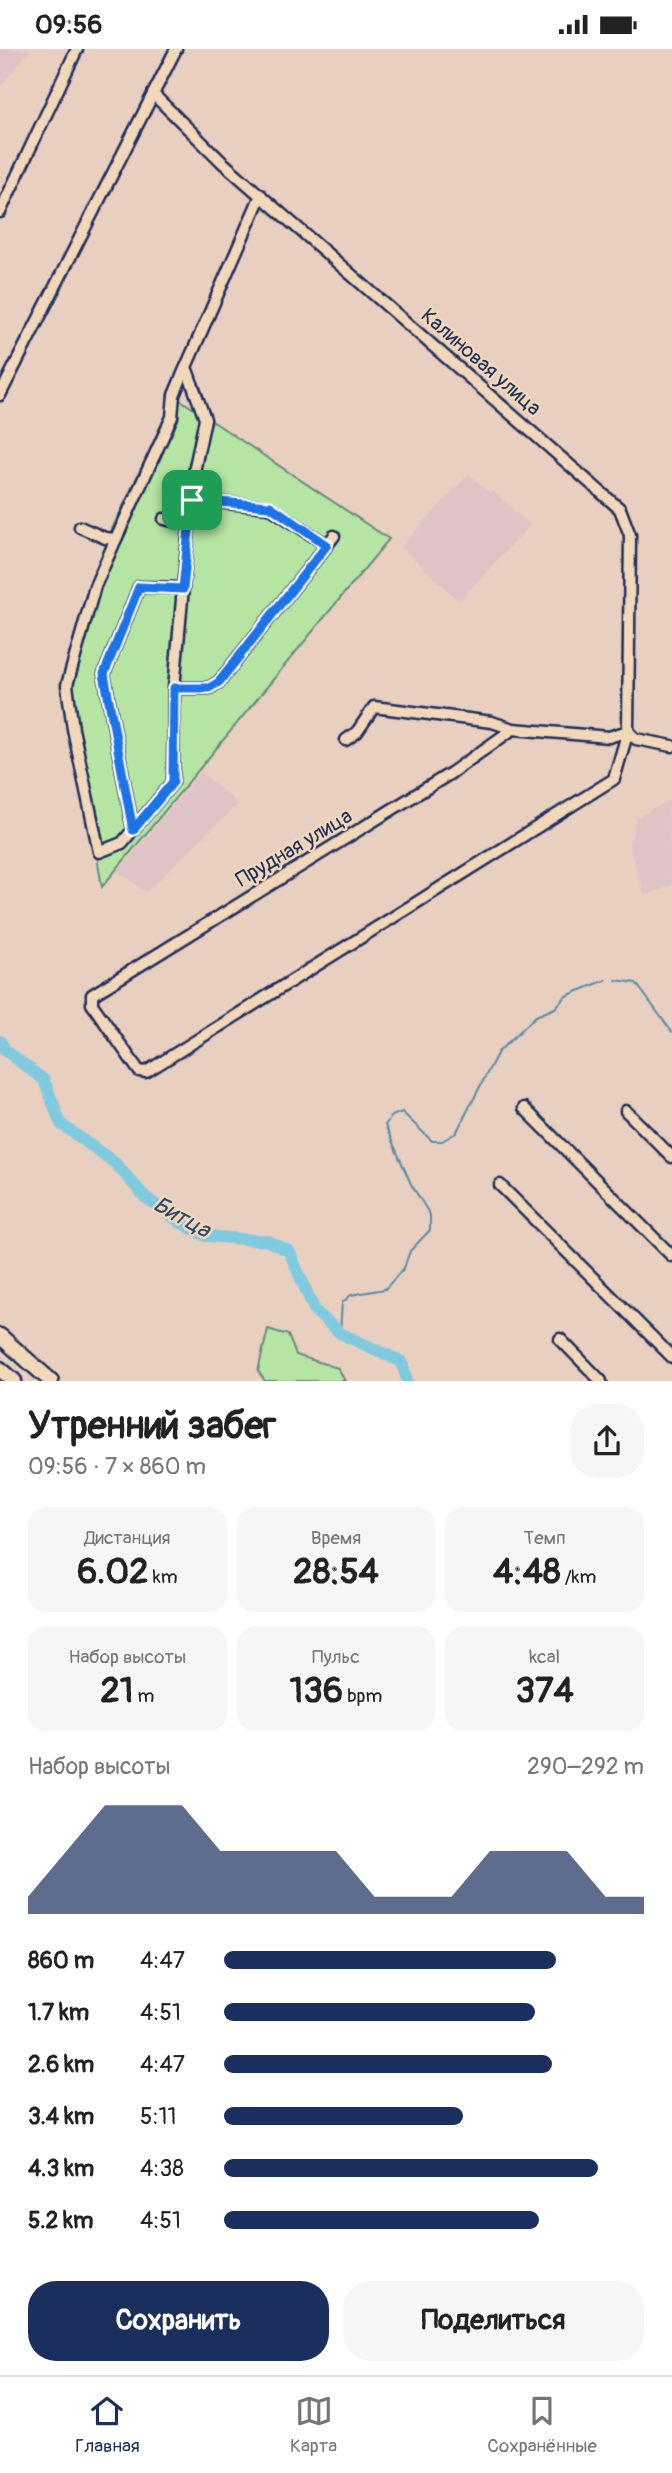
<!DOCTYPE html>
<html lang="ru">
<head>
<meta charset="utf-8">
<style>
  :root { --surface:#fff; --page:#f6f6f6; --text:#222; --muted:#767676; --line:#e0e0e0; --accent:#1b2f5e }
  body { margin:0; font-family:Pangolin,sans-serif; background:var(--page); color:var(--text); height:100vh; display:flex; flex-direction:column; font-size:26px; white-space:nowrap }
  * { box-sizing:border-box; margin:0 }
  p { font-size:23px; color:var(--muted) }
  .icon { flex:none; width:38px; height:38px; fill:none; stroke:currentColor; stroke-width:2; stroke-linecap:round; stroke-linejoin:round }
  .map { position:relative; height:1332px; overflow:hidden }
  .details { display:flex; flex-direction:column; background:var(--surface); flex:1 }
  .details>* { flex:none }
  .pin { position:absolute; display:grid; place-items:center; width:60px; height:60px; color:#fff; margin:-30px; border-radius:14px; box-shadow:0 4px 10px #0006 }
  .round { display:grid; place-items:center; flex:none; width:74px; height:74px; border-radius:28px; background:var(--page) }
  .summary { display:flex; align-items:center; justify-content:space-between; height:119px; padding:0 28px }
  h1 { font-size:38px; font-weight:700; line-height:52px }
  .metrics { display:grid; grid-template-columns:repeat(3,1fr); gap:10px; height:119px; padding:7px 28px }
  .metrics div { display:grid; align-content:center; border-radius:18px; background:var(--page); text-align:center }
  .metrics b { font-size:35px; font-weight:700 }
  .metrics small { font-size:19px; font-weight:400 }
  .metrics p { font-size:19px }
  .chart { height:196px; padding:14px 28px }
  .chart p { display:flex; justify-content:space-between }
  .chart svg { width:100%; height:126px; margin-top:7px; fill:var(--accent); opacity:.7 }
  .action { display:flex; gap:14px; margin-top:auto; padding:14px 28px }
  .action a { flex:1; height:80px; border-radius:28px; background:var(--accent); color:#fff; font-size:28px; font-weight:700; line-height:80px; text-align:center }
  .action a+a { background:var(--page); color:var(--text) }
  ul { padding:0 28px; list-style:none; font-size:23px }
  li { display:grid; grid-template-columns:112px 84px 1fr; align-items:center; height:52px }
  li i { height:18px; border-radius:9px; background:var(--accent) }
  .status { display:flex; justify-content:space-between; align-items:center; height:49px; padding:0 35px; background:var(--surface); direction:ltr }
  .status svg { height:19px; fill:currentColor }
  .menu { display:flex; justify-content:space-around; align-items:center; height:98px; border-top:2px solid var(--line); background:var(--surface); font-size:19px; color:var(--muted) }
  .menu a { display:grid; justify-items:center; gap:4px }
  .menu .active { color:var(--accent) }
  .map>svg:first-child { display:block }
  .built { fill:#dec4c6 }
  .green { fill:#b5e4a3; stroke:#688a80; stroke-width:2 }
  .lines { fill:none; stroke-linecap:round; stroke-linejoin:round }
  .stream { stroke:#588cac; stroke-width:2 }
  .river { stroke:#80cae0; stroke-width:12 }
  .minor-casing { stroke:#1b2f5e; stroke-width:15 }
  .highway-casing { stroke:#1b2f5e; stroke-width:19 }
  .minor { stroke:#f2d8b9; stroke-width:10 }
  .highway { stroke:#f2d8b9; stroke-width:14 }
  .route-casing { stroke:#fff; stroke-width:14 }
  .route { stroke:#1a73e8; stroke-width:9 }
  .labels { text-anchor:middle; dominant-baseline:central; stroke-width:5; stroke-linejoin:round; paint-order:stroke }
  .street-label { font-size:21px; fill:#1b2f5e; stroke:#f2d8b9 }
  .water-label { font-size:23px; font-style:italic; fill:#2a4672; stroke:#f2d8b9 }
</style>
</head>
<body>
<div class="status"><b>09:56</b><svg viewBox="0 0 49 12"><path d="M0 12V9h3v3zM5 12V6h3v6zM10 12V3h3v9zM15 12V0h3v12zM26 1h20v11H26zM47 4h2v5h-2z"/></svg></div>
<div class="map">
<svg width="672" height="1332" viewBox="0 0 672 1332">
  <rect width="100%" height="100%" fill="#e9cfbf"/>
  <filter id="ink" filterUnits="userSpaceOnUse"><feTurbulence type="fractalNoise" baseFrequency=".0143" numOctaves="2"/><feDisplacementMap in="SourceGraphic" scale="14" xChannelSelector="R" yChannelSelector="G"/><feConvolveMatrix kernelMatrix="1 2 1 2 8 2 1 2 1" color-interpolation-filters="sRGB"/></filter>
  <g filter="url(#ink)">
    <g class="built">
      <polygon points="0,0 31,0 0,38"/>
      <polygon points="469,425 490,444 493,442 530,476 459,552 401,498"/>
      <polygon points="201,723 238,755 146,843 118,822"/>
      <polygon points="669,752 672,836 645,846 629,797 637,769"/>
    </g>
    <g class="green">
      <polygon points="176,348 389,490 102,838 69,637 90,544 111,482"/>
      <polygon points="268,1280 288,1286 296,1306 338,1319 345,1332 265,1332 258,1322"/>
    </g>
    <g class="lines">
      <g class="stream">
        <polyline points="616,931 636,934 672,983"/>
        <polyline points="340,1284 342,1254 351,1246 385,1240 404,1219 410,1202 430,1181 430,1166 411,1135 385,1076 392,1067 402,1063 432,1092 442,1092 456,1084 498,1003 536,967 555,959 566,947 606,931"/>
      </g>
      <polyline class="river" points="0,992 5,1001 44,1031 61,1075 115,1114 145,1148 181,1174 206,1187 268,1192 289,1202 315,1262 340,1284 402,1313 407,1332"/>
      <defs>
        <g id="minor">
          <polyline points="153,45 222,113 620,460 630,486 628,682 614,730 146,1023 139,1022 92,955 92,946 451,724 513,680"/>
          <polyline points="0,163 77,0"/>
          <polyline points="0,346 176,0"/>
          <polyline points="192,451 269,458 327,496 334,487"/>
          <polyline points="164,470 190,476"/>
          <polyline points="80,478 105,489 116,490 95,537 67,636 73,680 99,803 122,794 173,733 174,639 183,539 195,418 205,370 186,318 261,146"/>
          <polyline points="116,490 172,368 174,346 185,320"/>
          <polyline points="174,639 209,639 219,633 327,496"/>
          <polyline points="628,682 636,690 672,697"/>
          <polyline points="346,691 357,683 374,658 492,673 513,680 609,688 628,682"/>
          <polyline points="133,781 104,625 139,538 183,539"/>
          <polyline points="524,1059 672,1207"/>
          <polyline points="626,1062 672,1108"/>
          <polyline points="500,1136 672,1308"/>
          <polyline points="560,1290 601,1332"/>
        </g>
        <g id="highway">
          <polyline points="0,1287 51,1332"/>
          <polyline points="0,1320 14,1332"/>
        </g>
      </defs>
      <use href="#minor" class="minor-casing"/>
      <use href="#highway" class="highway-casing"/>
      <use href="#minor" class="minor"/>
      <use href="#highway" class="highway"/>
    </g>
  </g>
  <g class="lines" filter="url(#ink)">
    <defs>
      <polygon id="route" points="192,451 270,457 327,496 219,633 209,639 174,639 173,733 133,781 104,625 139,538 183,540"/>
    </defs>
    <use href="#route" class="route-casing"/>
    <use href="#route" class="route"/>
  </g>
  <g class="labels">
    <g class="street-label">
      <text transform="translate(481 313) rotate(41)">Калиновая улица</text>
      <text transform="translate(294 799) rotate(-31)">Прудная улица</text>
    </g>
    <g class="water-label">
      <text transform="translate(182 1168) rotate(29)">Битца</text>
    </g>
  </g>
</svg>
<div class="pin" style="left:192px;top:451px;background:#1e9e55"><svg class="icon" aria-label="arrive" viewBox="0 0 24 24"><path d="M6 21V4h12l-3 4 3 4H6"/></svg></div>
</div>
<section class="details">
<div class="summary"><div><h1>Утренний забег</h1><p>09:56 · 7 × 860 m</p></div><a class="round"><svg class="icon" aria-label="share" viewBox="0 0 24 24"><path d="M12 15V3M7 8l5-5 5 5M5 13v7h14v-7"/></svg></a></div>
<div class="metrics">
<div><p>Дистанция</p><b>6.02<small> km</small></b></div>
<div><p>Время</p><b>28:54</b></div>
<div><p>Темп</p><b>4:48<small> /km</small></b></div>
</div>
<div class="metrics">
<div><p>Набор высоты</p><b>21<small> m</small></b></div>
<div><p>Пульс</p><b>136<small> bpm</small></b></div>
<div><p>kcal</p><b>374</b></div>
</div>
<div class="chart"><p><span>Набор высоты</span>290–292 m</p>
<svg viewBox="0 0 160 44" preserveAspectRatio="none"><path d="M0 44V38L10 22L20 6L30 6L40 6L50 22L60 22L70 22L80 22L90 38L100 38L110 38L120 22L130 22L140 22L150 38L160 38V44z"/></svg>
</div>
<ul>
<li><b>860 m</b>4:47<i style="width:79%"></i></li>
<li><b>1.7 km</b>4:51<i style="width:74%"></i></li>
<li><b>2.6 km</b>4:47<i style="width:78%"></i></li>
<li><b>3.4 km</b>5:11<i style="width:57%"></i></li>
<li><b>4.3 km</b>4:38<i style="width:89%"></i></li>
<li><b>5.2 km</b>4:51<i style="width:75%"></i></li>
</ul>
<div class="action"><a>Сохранить</a><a>Поделиться</a></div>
</section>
<nav class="menu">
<a class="active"><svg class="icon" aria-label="home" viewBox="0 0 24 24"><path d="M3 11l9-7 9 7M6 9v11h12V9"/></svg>Главная</a>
<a><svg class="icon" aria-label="map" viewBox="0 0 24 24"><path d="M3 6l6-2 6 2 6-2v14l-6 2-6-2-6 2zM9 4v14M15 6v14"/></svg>Карта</a>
<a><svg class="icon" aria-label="saved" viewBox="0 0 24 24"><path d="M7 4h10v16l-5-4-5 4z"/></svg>Сохранённые</a>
</nav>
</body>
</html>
